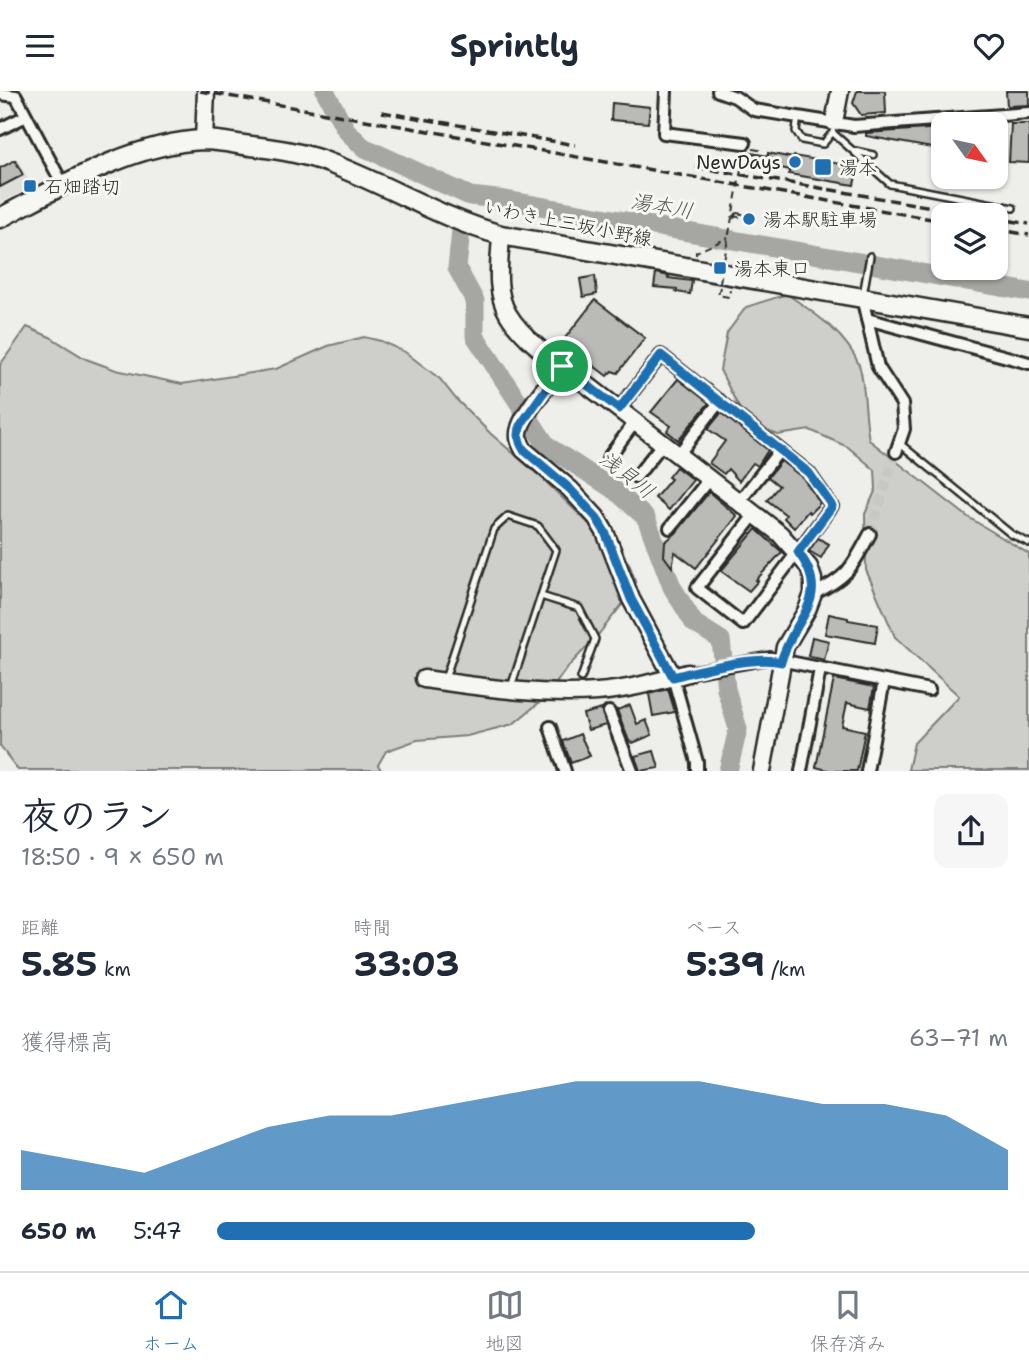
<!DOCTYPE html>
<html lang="ja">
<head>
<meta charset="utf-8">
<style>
  :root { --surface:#fff; --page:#f6f6f7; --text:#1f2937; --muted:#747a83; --line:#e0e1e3; --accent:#1f6fb2 }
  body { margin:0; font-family:"Shantell Sans","Klee One",sans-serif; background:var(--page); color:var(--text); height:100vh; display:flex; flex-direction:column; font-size:26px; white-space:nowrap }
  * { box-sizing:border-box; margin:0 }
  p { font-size:23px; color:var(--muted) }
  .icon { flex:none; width:38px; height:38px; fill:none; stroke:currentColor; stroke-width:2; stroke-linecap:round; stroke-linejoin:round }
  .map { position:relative; height:680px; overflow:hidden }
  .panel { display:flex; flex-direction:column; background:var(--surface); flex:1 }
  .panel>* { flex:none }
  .needle { width:46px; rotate:123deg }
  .buttons { position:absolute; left:931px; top:21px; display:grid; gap:14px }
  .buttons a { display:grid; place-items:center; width:77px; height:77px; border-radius:14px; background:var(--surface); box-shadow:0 2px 5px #0004; font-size:35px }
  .pin { position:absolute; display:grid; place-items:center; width:60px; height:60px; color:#fff; margin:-30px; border:4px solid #fff; border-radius:50%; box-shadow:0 2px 7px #0007 }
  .round { display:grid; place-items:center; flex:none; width:74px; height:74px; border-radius:14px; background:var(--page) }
  .overview { display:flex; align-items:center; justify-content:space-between; height:119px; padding:0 21px }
  h1 { font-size:38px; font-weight:700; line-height:52px }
  .figures { display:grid; grid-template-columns:repeat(3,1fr); gap:10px; height:119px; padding:7px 21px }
  .figures div { display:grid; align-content:center }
  .figures b { font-size:35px; font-weight:700 }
  .figures small { font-size:19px; font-weight:400 }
  .figures p { font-size:19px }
  .chart { height:196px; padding:14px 21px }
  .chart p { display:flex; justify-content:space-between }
  .chart svg { width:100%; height:126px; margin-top:7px; fill:var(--accent); opacity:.7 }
  ul { padding:0 21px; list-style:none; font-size:23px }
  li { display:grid; grid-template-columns:112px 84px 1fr; align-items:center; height:52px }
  li i { height:18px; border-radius:9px; background:var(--accent) }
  header { display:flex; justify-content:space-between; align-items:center; height:91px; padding:0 21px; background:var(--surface); font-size:32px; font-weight:700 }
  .tabs { display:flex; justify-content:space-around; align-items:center; height:98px; border-top:2px solid var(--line); background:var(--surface); font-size:19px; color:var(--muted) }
  .tabs a { display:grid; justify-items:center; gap:4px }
  .tabs .current { color:var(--accent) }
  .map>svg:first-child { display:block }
  .built { fill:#dededb }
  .green { fill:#cececa; stroke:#7c7c7a; stroke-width:2 }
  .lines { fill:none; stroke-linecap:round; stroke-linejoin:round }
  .river { stroke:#a6a6a3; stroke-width:19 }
  .building { fill:#babab7; stroke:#2b2b2b; stroke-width:2 }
  .street-tunnel { stroke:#c7c7c4; stroke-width:10; stroke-dasharray:10 5; stroke-linecap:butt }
  .lane-casing { stroke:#2b2b2b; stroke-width:10 }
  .street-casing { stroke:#2b2b2b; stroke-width:16 }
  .secondary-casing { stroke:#2b2b2b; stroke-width:21 }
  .primary-casing { stroke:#2b2b2b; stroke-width:23 }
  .path { stroke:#2b2b2b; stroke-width:2; stroke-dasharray:7 5; stroke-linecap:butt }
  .lane { stroke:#f6f6f2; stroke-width:5 }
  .street { stroke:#f6f6f2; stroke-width:10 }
  .secondary { stroke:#f6f6f2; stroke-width:16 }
  .primary { stroke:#f6f6f2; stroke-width:18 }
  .rail { stroke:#2b2b2b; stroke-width:3.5; stroke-dasharray:10 5; stroke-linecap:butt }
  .path-bridge { stroke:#2b2b2b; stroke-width:2; stroke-dasharray:7 5; stroke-linecap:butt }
  .route-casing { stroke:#fff; stroke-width:14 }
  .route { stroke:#1f6fb2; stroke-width:9 }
  .poi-dot { fill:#1f6fb2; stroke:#f6f6f2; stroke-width:2.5 }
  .labels { text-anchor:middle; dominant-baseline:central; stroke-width:6; stroke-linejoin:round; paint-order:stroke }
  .poi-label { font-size:19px; fill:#2b2b2b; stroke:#f6f6f2; text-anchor:start }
  .street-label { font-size:19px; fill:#2b2b2b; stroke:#f6f6f2 }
  .water-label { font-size:21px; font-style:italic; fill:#565655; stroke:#f6f6f2 }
</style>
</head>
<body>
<header><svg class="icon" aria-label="menu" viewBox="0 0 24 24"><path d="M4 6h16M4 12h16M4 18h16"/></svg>Sprintly<svg class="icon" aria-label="heart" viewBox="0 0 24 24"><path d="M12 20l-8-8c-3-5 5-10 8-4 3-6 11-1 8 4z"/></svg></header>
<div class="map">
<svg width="1029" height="680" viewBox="0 0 1029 680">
  <rect width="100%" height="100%" fill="#eeeeea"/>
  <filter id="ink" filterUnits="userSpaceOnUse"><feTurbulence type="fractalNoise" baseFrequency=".0143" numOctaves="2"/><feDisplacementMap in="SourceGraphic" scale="14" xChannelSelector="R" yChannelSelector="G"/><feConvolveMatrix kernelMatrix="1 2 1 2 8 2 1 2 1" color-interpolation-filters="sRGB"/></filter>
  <g filter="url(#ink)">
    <polygon class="built" points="17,67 32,96 0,112 0,76"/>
    <g class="green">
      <path d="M787,203C813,221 847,243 859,274C865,289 865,329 869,349L968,426L1029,463V679H908L914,652L959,605L895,546L866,479L865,423L876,398L875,379L848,356L810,339L778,344L746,331L720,279L727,242L746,216Z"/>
      <polygon points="27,236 50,246 86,268 116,279 182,293 276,278 328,255 364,246 381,250 405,261 440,288 456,308 491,343 543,388 629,472 635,489 628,506 598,544 567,577 546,606 513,633 467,645 417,649 386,660 378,674 381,679 18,679 0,655 0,274"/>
    </g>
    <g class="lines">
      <g class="river">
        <polyline points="325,0 346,39 363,56 470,105 506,109 1029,201"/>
        <polyline points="461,140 457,177 475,210 475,245 547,355 616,400 646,427 672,496 694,532 721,549 726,598 738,638 728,680"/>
      </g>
    </g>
    <g class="building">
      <polygon points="857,0 885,0 886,22 861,24 853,12"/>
      <polygon points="1006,0 1029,0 1029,14 1007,15"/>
      <polygon points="612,12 650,16 648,32 611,29"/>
      <polygon points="1011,33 1029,33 1029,72 1009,71"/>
      <polygon points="943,37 943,59 866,45 866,42"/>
      <polygon points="751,62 768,65 768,62 793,67 794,65 858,76 854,94 789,83 790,79 749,70"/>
      <polygon points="15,69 23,84 0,96 0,77"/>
      <polygon points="656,182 669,185 668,187 692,190 690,203 676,201 677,198 654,196"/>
      <polygon points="595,185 597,203 583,206 580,188"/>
      <polygon points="595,209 645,247 618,282 612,280 607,285 562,251"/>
      <polygon points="678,288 709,312 678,349 667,340 671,335 651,321"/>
      <polygon points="721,322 768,359 758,375 753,372 739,390 728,378 724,383 709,372 725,350 708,338"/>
      <polygon points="781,370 803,387 820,412 810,422 808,420 794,437 784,427 786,424 767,409 779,395 768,386"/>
      <polygon points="676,376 693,389 669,419 655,407 671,388 668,386"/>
      <polygon points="709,401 737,425 696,477 675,461 672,476 664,465 665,451 676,442"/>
      <polygon points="756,438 782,461 756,489 758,490 749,500 721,480"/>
      <polygon points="818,447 829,453 821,467 809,460"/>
      <polygon points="829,523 848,527 848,529 878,534 875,552 825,543"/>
      <polygon points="812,546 829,550 824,569 808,565"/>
      <polygon points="834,588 874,596 870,617 847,612 842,635 865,640 857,680 831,680 816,676"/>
      <polygon points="668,598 675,621 653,625 649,603"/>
      <polygon points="630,614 637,633 646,629 652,644 633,652 629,650 617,619"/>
      <polygon points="602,618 606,634 588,639 583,623"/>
      <polygon points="580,643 590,665 571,672 563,650"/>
      <polygon points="654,660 659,677 640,680 635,665"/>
    </g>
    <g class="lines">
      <polyline class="street-tunnel" points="870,443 896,361"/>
      <defs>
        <g id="lane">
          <polyline points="798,25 796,40 802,49 823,53 833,41"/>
          <polyline points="833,42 890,93 1013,117"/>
          <polyline points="855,60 873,64"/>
          <polyline points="863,204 870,165"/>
          <polyline points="899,352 1011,443 1029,452"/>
          <polyline points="541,505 579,517 595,548 581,587"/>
          <polyline points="445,588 494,438 508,425 538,435 556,459 511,596"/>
        </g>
        <g id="street">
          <polyline points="666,0 664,42 745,52"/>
          <polyline points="718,0 735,6 754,19 854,35 1029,22"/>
          <polyline points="0,3 16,5 63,94"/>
          <polyline points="0,38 26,25"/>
          <polyline points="862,206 878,276 902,313 904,338 896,361"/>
          <polyline points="867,228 1029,272"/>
          <polyline points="619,318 661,264 809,382 832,415 743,533 697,497 755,423"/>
          <polyline points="678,364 720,310"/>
          <polyline points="608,367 635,331"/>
          <polyline points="636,386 663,352"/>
          <polyline points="739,411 780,359"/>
          <polyline points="670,437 709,388"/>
          <path d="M813,503C849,486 852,476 870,443"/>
          <polyline points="688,582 770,567 929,599"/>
          <polyline points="673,586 697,671 697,680"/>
          <polyline points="609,621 632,680"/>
          <polyline points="550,636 565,680"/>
          <polyline points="801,680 820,578"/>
          <polyline points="867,680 884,590"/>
        </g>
        <g id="secondary">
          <polyline points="834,31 840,0"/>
          <polyline points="204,49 206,0"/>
          <path d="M501,144C500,169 494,200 508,223C525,252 568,279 595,300C657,348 719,395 780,443L809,476L813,488V503L807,519L785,556L762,680"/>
          <path d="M562,275C551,290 524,321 520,337C517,346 520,352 524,359L570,398L596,426L605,441L631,508L673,586"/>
          <path d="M424,588C481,596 539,605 597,601C628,599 658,590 688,582"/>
        </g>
        <path id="primary" d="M0,127C61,95 133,52 203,49C219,49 236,53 251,55C278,58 304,62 329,72C388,94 440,127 501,144L1029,236"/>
      </defs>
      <use href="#lane" class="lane-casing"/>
      <use href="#street" class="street-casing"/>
      <use href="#secondary" class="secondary-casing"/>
      <use href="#primary" class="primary-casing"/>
      <g class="path">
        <polyline points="753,58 764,60"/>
        <polyline points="734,128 736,122"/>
        <polyline points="696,164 696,161 728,147"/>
        <polyline points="720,196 718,204 729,206 730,199"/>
      </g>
      <use href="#lane" class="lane"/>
      <use href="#street" class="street"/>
      <use href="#secondary" class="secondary"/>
      <use href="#primary" class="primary"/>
      <g class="rail">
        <polyline points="200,0 943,130"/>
        <polyline points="382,21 575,54"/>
        <polyline points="696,76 979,124"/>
        <polyline points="996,127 1029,133"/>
        <polyline points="996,138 1029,144"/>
      </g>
      <g class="path-bridge">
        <polyline points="733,125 748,128 748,124 736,122"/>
        <polyline points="720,191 745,57"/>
      </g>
    </g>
  </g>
  <g class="lines" filter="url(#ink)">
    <defs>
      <path id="route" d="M661,264L809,382L832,415L798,461C834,508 793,526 781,571C756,564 700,579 673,586L631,508L605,441L596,426L570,398L524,359C518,350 517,342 522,332L562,275L619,318Z"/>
    </defs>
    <use href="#route" class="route-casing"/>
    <use href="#route" class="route"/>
  </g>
  <g class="poi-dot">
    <circle cx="795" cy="71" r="7"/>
    <rect x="814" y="67" width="18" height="18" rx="3.5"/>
    <rect x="23" y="88" width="14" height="14" rx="3.5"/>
    <circle cx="749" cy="128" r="7"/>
    <rect x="713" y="170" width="14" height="14" rx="3.5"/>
  </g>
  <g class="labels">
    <g class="poi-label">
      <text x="781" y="71" text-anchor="end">NewDays</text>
      <text x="839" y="76">湯本</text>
      <text x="44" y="95">石畑踏切</text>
      <text x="763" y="128">湯本駅駐車場</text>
      <text x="734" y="177">湯本東口</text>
    </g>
    <g class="street-label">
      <text transform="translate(568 132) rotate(11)">いわき上三坂小野線</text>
    </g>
    <g class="water-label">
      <text transform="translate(662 115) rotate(10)">湯本川</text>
      <text transform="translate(627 384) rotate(38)">浅貝川</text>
    </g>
  </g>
</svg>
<div class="buttons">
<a><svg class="needle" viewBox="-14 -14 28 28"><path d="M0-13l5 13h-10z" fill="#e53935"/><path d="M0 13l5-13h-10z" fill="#747a83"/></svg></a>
<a><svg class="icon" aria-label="layers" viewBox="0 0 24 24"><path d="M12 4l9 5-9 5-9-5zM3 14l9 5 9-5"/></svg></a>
</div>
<div class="pin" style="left:562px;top:275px;background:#1e9e55"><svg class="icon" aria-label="arrive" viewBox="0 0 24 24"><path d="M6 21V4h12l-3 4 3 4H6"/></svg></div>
</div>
<section class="panel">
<div class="overview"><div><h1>夜のラン</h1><p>18:50 · 9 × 650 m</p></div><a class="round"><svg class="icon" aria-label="share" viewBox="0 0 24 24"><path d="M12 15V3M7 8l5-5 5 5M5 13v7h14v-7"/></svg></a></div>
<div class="figures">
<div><p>距離</p><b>5.85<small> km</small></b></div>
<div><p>時間</p><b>33:03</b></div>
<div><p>ペース</p><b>5:39<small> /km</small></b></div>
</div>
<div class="chart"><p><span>獲得標高</span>63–71 m</p>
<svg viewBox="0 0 160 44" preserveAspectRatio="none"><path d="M0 44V30L10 34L20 38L30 30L40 22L50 18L60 18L70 14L80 10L90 6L100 6L110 6L120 10L130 14L140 14L150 18L160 30V44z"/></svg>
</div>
<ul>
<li><b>650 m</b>5:47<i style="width:68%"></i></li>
</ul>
</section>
<nav class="tabs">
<a class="current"><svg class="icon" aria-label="home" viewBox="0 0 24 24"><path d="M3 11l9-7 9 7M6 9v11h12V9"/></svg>ホーム</a>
<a><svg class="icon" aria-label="map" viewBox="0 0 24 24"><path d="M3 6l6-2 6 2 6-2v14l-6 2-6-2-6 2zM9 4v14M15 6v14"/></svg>地図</a>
<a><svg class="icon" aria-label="saved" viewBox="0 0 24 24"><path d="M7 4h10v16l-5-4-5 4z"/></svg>保存済み</a>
</nav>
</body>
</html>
